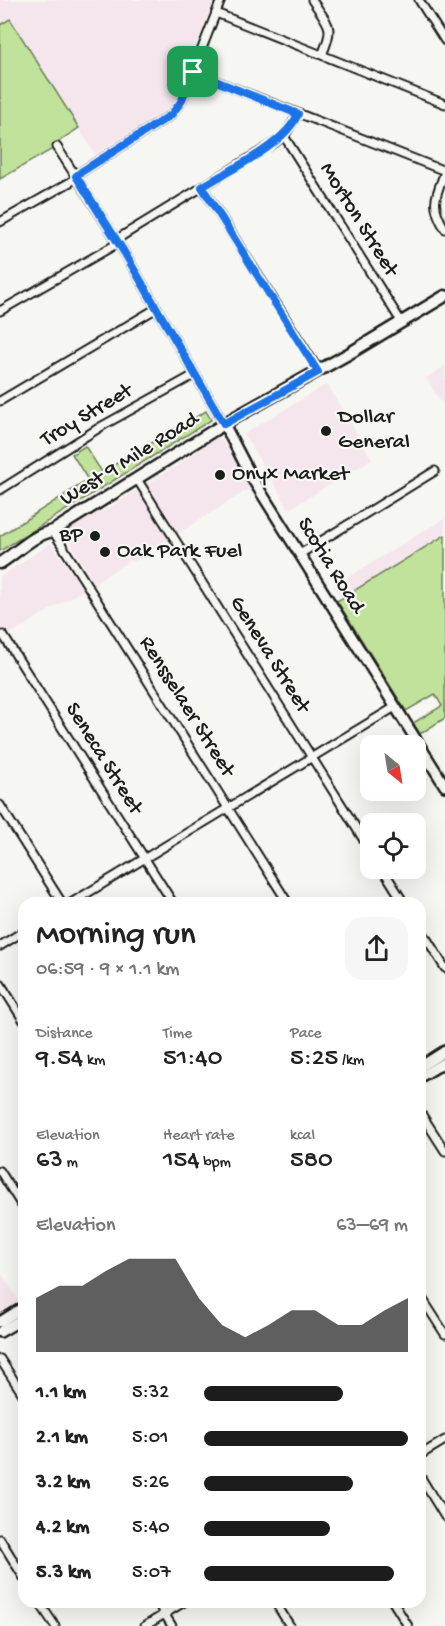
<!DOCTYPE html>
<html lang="en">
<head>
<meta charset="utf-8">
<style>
  :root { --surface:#fff; --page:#f6f6f6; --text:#222; --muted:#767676; --accent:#1c1c1c }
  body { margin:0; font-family:"Gochi Hand",sans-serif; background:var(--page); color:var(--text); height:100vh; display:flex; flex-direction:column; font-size:22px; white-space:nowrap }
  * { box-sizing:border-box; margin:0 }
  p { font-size:20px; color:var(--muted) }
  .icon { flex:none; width:33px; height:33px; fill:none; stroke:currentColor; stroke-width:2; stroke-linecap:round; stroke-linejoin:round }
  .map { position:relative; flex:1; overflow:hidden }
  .panel { position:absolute; left:18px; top:897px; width:408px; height:711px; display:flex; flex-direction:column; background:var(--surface); border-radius:18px; box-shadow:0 6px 24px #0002 }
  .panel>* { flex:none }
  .needle { width:39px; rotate:150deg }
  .buttons { position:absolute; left:360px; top:735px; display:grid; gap:12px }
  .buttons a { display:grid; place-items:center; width:66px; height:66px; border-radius:12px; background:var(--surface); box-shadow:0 6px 24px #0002; font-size:30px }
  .pin { position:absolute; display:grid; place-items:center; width:51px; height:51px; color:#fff; margin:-26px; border-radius:12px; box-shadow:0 3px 9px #0006 }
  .round { display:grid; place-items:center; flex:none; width:63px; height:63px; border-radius:18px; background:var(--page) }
  .head { display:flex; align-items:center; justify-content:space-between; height:102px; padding:0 18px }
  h1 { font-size:33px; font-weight:600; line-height:45px }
  .metrics { display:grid; grid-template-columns:repeat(3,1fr); gap:9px; height:102px; padding:6px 18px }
  .metrics div { display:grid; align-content:center }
  .metrics b { font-size:26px; font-weight:600 }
  .metrics small { font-size:16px; font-weight:400 }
  .metrics p { font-size:16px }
  .chart { height:168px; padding:12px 18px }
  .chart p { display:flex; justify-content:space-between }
  .chart svg { width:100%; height:108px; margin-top:6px; fill:var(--accent); opacity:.7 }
  ul { padding:0 18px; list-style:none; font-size:20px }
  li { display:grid; grid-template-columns:96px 72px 1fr; align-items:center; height:45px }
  li i { height:15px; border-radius:8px; background:var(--accent) }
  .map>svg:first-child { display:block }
  .built { fill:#f5e6ed }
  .green { fill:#c1e29a; stroke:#6e7f5b; stroke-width:1.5 }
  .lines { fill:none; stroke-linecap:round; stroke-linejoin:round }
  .minor-casing { stroke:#1c1c1c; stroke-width:11 }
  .tertiary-casing { stroke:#1c1c1c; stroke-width:14 }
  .secondary-casing { stroke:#1c1c1c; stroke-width:15 }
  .minor { stroke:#f6f6f2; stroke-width:7 }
  .tertiary { stroke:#f6f6f2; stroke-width:9 }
  .secondary { stroke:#f6f6f2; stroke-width:10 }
  .route-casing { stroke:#fff; stroke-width:12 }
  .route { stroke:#1a73e8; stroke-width:8 }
  .poi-dot { fill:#1c1c1c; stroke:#f6f6f2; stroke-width:2 }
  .labels { text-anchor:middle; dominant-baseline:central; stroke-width:4.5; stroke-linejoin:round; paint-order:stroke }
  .street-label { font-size:22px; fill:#1c1c1c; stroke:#f6f6f2 }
  .poi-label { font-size:22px; fill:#1c1c1c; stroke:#f6f6f2; text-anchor:start }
</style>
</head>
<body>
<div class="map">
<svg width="445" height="1626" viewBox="0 0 445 1626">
  <rect width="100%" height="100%" fill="#f6f6f2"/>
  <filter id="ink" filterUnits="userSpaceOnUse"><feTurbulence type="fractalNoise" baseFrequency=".0167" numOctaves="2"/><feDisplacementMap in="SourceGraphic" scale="12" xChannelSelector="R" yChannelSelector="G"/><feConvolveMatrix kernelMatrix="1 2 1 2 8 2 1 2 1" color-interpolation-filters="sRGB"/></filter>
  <g filter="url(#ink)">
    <g class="built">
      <polygon points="0,0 214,0 176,96 170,106 160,115 95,154 11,19 0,25"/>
      <polygon points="445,366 445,408 426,378"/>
      <polygon points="327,384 372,459 289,509 244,434"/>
      <polygon points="217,437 224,442 252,487 133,562 131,560 94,583 64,532 99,510 104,511 176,466"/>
      <polygon points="445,518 445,535 342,598 334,586"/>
      <polygon points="51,543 83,590 0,640 0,577"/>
      <polygon points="0,1271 19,1301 0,1313"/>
    </g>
    <g class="green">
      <polygon points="10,19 79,128 62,139 51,150 0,179 0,25"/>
      <polygon points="206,411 211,420 0,551 0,536 88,480 72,454 85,446 102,472"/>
      <polygon points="445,535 445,718 420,734 413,723 442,706 435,694 406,711 337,601"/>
    </g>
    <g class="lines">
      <defs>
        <g id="minor">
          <path d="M312,0C329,26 335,25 322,55"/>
          <polyline points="419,0 445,41"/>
          <polyline points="216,13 445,104"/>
          <polyline points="193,72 445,171"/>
          <polyline points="284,136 402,323"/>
          <polyline points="57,147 124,252 224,424"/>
          <path d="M445,172C435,197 430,205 445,229"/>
          <polyline points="202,187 319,371"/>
          <polyline points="0,222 72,181 81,172 171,115 181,102 221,0"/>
          <polyline points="0,311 113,246 122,236 276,142 287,132 298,114"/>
          <polyline points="0,401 157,308"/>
          <polyline points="137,479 370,850"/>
          <polyline points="0,490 102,426 194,375"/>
          <polyline points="53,531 288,903"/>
          <polyline points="300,554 435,471"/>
          <polyline points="3,635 173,903"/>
          <polyline points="0,805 62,903"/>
          <polyline points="382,868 404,903"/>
          <polyline points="71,903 395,707"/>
          <polyline points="420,928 445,968"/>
          <polyline points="0,946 24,931"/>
          <polyline points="0,983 24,1021"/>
          <polyline points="420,1112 445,1151"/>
          <polyline points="0,1171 24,1209"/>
          <polyline points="420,1295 445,1334"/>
          <polyline points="0,1359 24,1396"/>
          <polyline points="420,1455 445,1440"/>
          <polyline points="420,1476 445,1517"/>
          <polyline points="0,1539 24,1578"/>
          <polyline points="39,1602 55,1626"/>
          <polyline points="157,1602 172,1626"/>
          <polyline points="275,1602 290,1626"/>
          <polyline points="393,1602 408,1626"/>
          <polyline points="145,1626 184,1602"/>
        </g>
        <g id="tertiary">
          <polyline points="224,424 252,478 445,786"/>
          <polyline points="420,1067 445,1051"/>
          <polyline points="420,1077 445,1062"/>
          <polyline points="0,1322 24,1307"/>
          <polyline points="0,1332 24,1318"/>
        </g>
        <path id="secondary" d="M0,563C18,552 32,535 53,531L232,419L350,353L445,296"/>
      </defs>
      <use href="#minor" class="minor-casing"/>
      <use href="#tertiary" class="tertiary-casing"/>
      <use href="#secondary" class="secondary-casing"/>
      <use href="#minor" class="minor"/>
      <use href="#tertiary" class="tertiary"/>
      <use href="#secondary" class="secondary"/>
    </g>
  </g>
  <g class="lines" filter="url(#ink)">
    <defs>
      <path id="route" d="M193,72L298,114C285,145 231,169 202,187L318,372L224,424L124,252L76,176L81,172L171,115L181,102Z"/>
    </defs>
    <use href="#route" class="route-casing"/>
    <use href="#route" class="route"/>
  </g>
  <g class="poi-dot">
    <circle cx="326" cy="431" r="6"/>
    <circle cx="220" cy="475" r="6"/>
    <circle cx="95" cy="536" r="6"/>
    <circle cx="105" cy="552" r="6"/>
  </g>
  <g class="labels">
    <g class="street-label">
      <text transform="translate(358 220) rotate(58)">Morton Street</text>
      <text transform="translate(87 416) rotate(-31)">Troy Street</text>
      <text transform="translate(130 460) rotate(-32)">West 9 Mile Road</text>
      <text transform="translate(330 566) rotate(58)">Scotia Road</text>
      <text transform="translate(269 655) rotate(58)">Geneva Street</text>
      <text transform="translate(186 707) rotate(58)">Rensselaer Street</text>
      <text transform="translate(103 759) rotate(58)">Seneca Street</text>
    </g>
    <g class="poi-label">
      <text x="338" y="418">Dollar<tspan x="338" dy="25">General</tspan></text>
      <text x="232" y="475">Onyx Market</text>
      <text x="83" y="536" text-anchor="end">BP</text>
      <text x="117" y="552">Oak Park Fuel</text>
    </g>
  </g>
</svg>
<div class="buttons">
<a><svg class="needle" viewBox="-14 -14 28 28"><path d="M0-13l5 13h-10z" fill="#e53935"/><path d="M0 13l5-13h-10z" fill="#767676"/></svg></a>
<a><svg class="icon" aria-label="locate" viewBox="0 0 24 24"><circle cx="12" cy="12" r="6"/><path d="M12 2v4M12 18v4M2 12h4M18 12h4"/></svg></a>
</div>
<div class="pin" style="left:193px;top:72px;background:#1e9e55"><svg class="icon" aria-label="arrive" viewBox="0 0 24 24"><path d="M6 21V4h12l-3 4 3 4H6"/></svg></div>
<section class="panel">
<div class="head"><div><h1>Morning run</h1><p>06:59 · 9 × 1.1 km</p></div><a class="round"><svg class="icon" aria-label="share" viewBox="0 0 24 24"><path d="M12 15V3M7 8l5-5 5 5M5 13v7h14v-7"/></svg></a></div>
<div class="metrics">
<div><p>Distance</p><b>9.54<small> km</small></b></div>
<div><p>Time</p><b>51:40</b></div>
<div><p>Pace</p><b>5:25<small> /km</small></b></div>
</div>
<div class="metrics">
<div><p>Elevation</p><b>63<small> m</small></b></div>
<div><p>Heart rate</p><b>154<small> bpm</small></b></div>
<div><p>kcal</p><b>580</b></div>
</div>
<div class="chart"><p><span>Elevation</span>63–69 m</p>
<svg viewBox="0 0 160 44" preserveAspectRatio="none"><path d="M0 44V22L10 17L20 17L30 11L40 6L50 6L60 6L70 22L80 33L90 38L100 33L110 27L120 27L130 33L140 33L150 27L160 22V44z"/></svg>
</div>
<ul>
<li><b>1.1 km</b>5:32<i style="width:68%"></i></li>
<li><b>2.1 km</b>5:01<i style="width:100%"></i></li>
<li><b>3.2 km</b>5:26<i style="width:73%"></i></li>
<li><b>4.2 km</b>5:40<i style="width:62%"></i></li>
<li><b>5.3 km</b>5:07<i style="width:93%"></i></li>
</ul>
</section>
</div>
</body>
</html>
